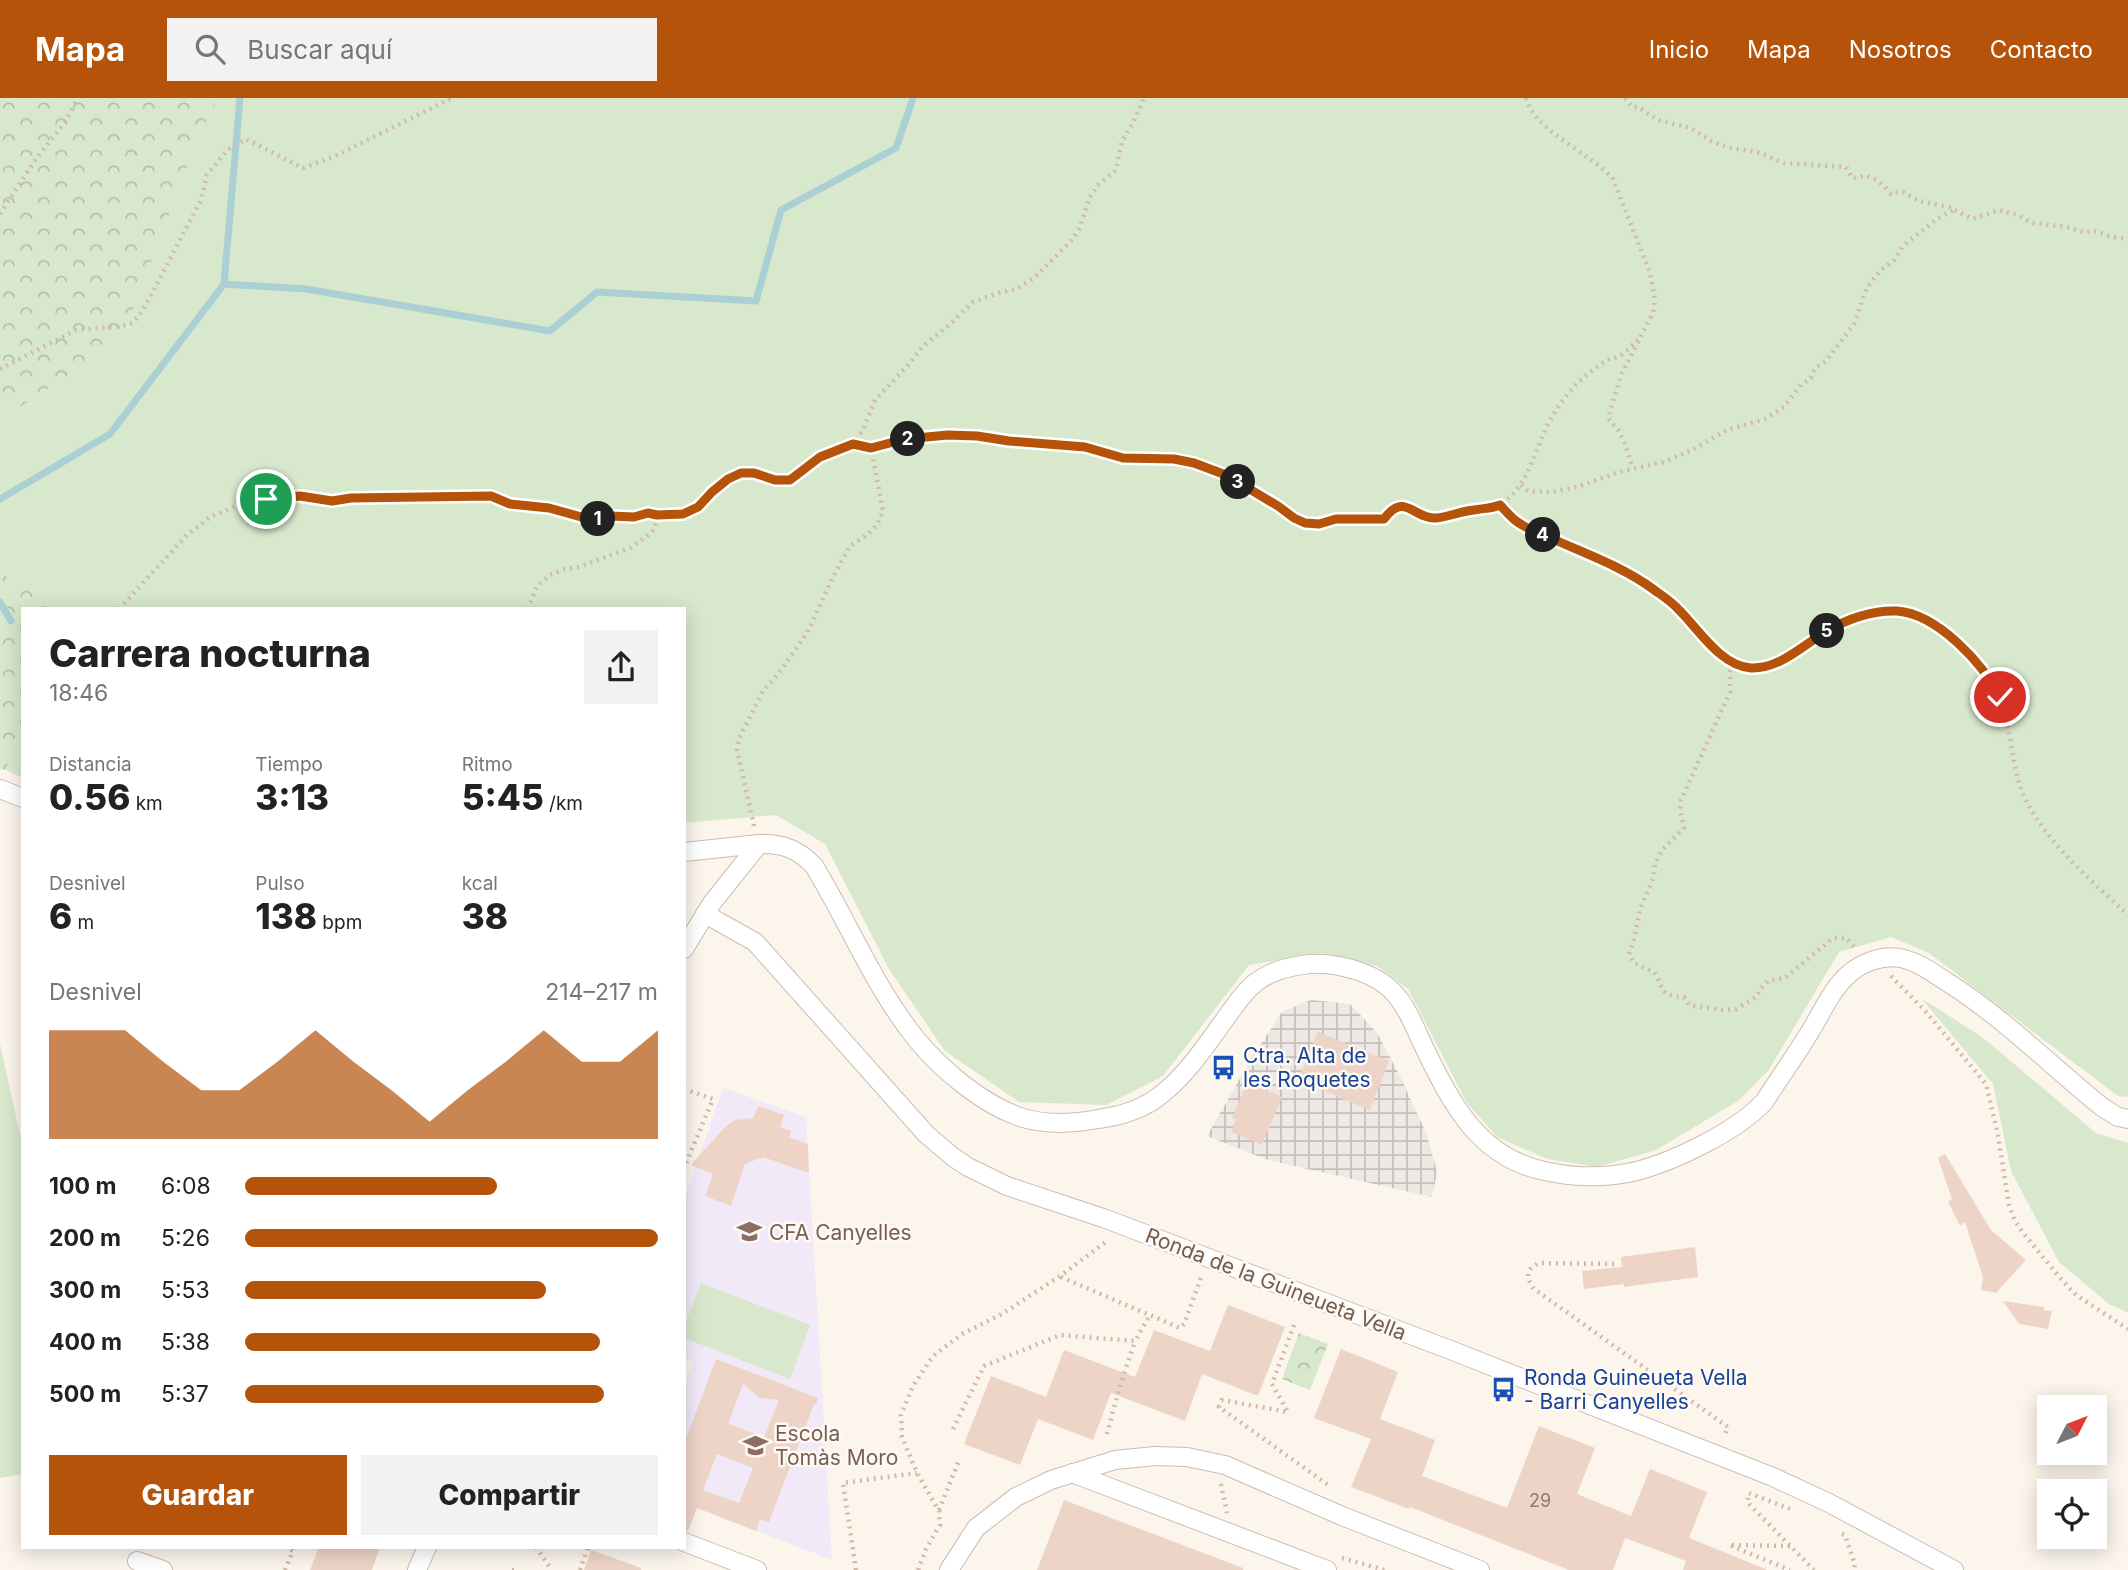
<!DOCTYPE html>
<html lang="es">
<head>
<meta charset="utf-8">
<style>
  :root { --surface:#fff; --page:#f2f2f2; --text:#222; --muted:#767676; --accent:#b45309 }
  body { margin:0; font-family:Inter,sans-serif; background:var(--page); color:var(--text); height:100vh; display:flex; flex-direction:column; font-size:26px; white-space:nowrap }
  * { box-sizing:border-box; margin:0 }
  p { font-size:23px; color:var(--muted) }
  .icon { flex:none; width:38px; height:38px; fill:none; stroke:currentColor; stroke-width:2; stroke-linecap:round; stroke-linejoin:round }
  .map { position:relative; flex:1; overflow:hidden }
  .side { position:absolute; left:21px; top:509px; width:665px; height:942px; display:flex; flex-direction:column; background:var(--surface); border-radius:0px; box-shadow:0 4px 18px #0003 }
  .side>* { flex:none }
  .needle { width:46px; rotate:48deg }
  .buttons { position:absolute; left:2037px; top:1297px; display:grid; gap:14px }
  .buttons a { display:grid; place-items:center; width:70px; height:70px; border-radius:0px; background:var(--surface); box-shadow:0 4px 18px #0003; font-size:35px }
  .pin { position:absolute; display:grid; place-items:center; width:60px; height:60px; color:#fff; margin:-30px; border:4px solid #fff; border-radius:50%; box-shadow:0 2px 7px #0007 }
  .km { position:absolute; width:35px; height:35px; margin:-18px; border-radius:50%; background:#222; color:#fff; font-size:19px; line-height:35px; text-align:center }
  .round { display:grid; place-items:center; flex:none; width:74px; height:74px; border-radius:0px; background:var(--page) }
  .headline { display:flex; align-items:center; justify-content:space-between; height:119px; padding:0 28px }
  h1 { font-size:38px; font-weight:800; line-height:52px }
  .metrics { display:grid; grid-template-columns:repeat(3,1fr); gap:10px; height:119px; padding:7px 28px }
  .metrics div { display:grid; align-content:center }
  .metrics b { font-size:35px; font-weight:800 }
  .metrics small { font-size:19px; font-weight:400 }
  .metrics p { font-size:19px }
  .chart { height:196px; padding:14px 28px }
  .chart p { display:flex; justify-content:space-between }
  .chart svg { width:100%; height:126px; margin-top:7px; fill:var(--accent); opacity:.7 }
  .button { display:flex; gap:14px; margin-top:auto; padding:14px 28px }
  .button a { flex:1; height:80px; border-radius:0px; background:var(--accent); color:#fff; font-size:28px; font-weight:800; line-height:80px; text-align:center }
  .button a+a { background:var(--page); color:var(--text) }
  ul { padding:0 28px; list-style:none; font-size:23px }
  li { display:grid; grid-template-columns:112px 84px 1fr; align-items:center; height:52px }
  li i { height:18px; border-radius:9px; background:var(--accent) }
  header { display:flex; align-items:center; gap:42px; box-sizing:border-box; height:98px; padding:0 35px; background:var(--accent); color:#fff }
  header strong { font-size:33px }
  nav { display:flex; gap:38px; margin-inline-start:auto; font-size:24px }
  .search { width:490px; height:63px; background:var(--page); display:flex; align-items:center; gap:18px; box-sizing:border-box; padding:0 24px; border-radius:0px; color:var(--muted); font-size:26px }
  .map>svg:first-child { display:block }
  .industrial { fill:url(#industrial-grid) }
  .education { fill:#f1e9f8 }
  .grass { fill:#d8e8cc }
  .forest { fill:url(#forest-crowns) }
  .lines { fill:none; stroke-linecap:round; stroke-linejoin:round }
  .stream { stroke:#aacfd4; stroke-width:7 }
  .building { fill:#edd4c7; fill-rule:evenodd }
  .minor-casing { stroke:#ccbdb3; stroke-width:20 }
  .path { stroke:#d3b8a9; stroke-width:4.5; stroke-dasharray:2 5; stroke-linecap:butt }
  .minor { stroke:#fff; stroke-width:18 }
  .route-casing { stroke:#fff; stroke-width:14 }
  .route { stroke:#b45309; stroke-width:9 }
  .labels { text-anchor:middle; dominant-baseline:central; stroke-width:5; stroke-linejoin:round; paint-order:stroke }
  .number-label { font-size:18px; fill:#927a6e }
  .transit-label { font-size:21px; fill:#164399; stroke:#fef9f3; text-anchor:start }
  .education-label { font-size:21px; fill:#785e54; stroke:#fef9f3; text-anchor:start }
  .street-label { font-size:21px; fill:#745c51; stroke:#fef9f3 }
</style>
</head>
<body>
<header>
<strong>Mapa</strong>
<div class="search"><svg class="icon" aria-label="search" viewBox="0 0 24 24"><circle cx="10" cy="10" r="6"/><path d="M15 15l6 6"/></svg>Buscar aquí</div>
<nav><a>Inicio</a><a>Mapa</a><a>Nosotros</a><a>Contacto</a></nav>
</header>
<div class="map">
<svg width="2128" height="1472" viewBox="0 0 2128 1472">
  <defs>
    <pattern id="industrial-grid" width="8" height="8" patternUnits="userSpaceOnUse" patternTransform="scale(1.75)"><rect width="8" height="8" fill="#ede8e4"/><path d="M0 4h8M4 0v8" fill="none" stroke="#c5bfbb"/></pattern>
    <pattern id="forest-crowns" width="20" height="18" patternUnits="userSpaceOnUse" patternTransform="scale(1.75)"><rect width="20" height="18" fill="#d8e8cc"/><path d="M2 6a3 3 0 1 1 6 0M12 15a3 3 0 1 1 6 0" fill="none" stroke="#b4bfa8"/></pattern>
  </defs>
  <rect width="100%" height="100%" fill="#fbf5ec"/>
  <polygon class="industrial" points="1311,902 1350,906 1377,935 1400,978 1427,1037 1437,1074 1432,1099 1268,1062 1207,1038 1251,961 1282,914"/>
  <polygon class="education" points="723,990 806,1019 832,1462 684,1405 684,1289 693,1264 684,1260 684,1195 686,1190 684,1188 684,1103"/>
  <g class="grass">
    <polygon points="218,0 2128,0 2128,999 2118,998 1929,855 1891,839 1839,854 1768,973 1738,1003 1656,1052 1597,1069 1548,1061 1497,1039 1467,1005 1408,891 1377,868 1322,855 1249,867 1163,978 1106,1007 1019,1004 945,953 889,871 825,746 776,717 684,725 684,511 59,511 0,475 0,322 121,243 201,34"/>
    <polygon points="23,621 23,680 6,672"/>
    <polygon points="1921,900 1982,939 2096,1035 2128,1045 2128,1215 2109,1206 2059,1164 2011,1073 1993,986"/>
    <polygon points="0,946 23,1050 23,1376 0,1380"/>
    <polygon points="701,1185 810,1227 790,1281 684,1240 684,1229"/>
  </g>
  <g class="forest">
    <polygon points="0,0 218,0 201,34 121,243 0,322"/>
    <polygon points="0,475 59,510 23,511 23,621 6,672 0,671"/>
    <polygon points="1299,1235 1328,1246 1310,1292 1282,1281"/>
  </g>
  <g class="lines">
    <g class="stream">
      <polyline points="224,186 240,0"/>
      <polyline points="0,401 110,336 224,186 306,191 550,233 597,194 756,203 781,112 896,50 913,0"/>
      <polyline points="0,504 11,523"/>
    </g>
  </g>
  <g class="building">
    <polygon points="1318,934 1389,963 1370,1012 1298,982"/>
    <polygon points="1247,984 1282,999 1262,1047 1231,1034 1236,1021 1232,1020"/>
    <polygon points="758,1008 784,1017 780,1029 791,1033 789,1039 808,1046 809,1075 763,1059 745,1066 731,1108 705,1098 713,1076 691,1067 725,1029 735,1022 753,1020"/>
    <polygon points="1945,1056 1991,1132 2026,1162 1996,1195 1981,1192 1983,1179 1965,1124 1960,1128 1948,1104 1952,1101 1938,1060"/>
    <polygon points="1695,1149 1698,1179 1624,1189 1624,1186 1584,1191 1582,1173 1622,1169 1621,1159"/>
    <polygon points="2003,1203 2044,1209 2044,1212 2052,1213 2048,1231 2019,1226"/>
    <polygon points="1228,1207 1285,1229 1258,1298 1202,1276 1185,1323 1111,1295 1093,1342 1038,1321 1020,1367 964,1346 991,1278 1046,1299 1064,1252 1135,1279 1154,1232 1210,1253"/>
    <polygon points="1341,1251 1398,1274 1380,1321 1435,1342 1422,1378 1507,1410 1539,1328 1595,1350 1577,1396 1631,1418 1650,1371 1707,1394 1689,1440 1768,1472 1683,1472 1686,1463 1625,1440 1613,1472 1569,1472 1410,1409 1409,1411 1351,1389 1371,1341 1314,1320"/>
    <path d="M716,1261L818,1300L816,1306H814L769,1424L760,1421L756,1433L697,1410L688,1433H684V1346ZM743,1286L759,1300L779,1302L764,1339L728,1326ZM717,1356L753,1370L739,1405L703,1392Z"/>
    <polygon points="1064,1402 1243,1470 1243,1472 1037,1472"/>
    <polygon points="319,1449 380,1449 372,1472 310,1472"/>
    <polygon points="591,1452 641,1470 641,1472 584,1472"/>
  </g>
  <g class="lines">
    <defs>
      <g id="minor">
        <polyline points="0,691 23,700"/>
        <polyline points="684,754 759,746"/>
        <polyline points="705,816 755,844 926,1036 953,1059 968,1069 1007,1088 1106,1121 1453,1253 1773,1379 1829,1405 1954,1472"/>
        <path d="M684,851L712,805L759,746C782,745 798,751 814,768C849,825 874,889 917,942C942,972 980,1004 1017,1018C1042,1027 1072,1026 1098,1021C1121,1018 1144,1011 1162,996C1186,977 1205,949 1223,924C1233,911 1242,895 1255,885C1269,874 1284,870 1302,867C1315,865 1326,865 1339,868C1359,872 1381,880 1395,896C1409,912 1416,933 1425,951C1453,1009 1481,1062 1549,1074C1579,1080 1608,1080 1637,1073C1675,1063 1737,1033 1764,1004C1778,982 1794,960 1808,937C1821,917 1831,891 1850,875C1863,864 1883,857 1900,860C1917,863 1933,875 1947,884C2004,920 2050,967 2102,1009L2118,1019L2128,1021"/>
        <polyline points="1072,1375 1327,1472"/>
        <polyline points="684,1444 757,1472"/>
        <polyline points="137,1463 163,1472"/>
        <polyline points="417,1472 427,1449"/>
        <polyline points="949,1472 976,1430 1016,1399 1051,1382 1115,1362 1155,1358 1187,1359 1225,1367 1342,1418 1480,1472"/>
      </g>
    </defs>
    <use href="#minor" class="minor-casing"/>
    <g class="path">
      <path d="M1526,0C1535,34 1590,54 1613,81L1650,175L1655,202L1653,215L1621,277L1608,320L1618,332L1625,346L1633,370"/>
      <path d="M1625,0L1632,9H1638L1658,22L1691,30L1711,43L1727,49L1760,55L1784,65L1846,69L1852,80C1857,80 1861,78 1865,78C1874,78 1886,89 1891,96L1895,94H1903L1919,103L1949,109L1972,121L1999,112L2017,117L2032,125L2067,129L2086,135C2096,130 2100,136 2110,138C2115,140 2122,139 2128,142"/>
      <polyline points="0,116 36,61 65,24 78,0"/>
      <polyline points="0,271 76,232 122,228 132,225 139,218 150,199 201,102 207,77 227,52 246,41 303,70 335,58 452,0"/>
      <path d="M853,346L871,350L905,341L948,337L977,338L1009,343L1085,350L1123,360L1174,361L1194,365L1226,377L1278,408L1294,420L1305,425L1319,426L1336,421H1384C1405,393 1412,420 1435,420C1447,420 1459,414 1471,412C1481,411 1488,412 1497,408C1526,394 1534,355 1547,328C1561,301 1581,277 1608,262C1615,258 1610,262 1618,259C1625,255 1632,247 1638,242"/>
      <polyline points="1521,387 1528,393 1552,394 1577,389 1619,374 1664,364 1692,352 1727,332 1765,321 1784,309 1801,287 1811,280 1815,270 1826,263 1854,226 1867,189 1881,172 1894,162 1903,148 1938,120 1954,112"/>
      <path d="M1500,407C1506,413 1512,420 1519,425C1530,433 1545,438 1557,443C1589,457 1623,470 1652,490C1661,496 1670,503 1677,510C1699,530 1717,565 1749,569C1768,572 1787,559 1802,550C1842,524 1883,499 1929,524C1968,546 1997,583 2007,626C2013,650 2014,676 2024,698C2045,744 2092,783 2128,817"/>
      <polyline points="119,511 186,438 210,419 234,409 266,401 300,398 332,403 351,400 491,398 510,406 549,410 592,422 610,418 634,419 648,415 657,417 683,416 698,409 712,394 728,381 741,375 754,375 775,382 790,382 820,359 853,346 863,332 875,302 910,265 922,249 950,226 973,204 998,195 1017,191 1035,179 1071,143 1079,131 1090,99 1098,87 1116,72 1122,43 1133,25 1144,0"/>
      <polyline points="528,511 537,488 550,477 565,471 579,469 630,450 651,435 655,430 657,417"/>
      <path d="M1734,566L1730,574V594L1681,702L1680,711L1684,730L1662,752L1655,766L1653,781L1640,811L1635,838L1629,856L1634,865L1654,874C1665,891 1659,898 1684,899L1689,907L1722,912L1736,911L1756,899L1760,891L1768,883L1785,880L1833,840H1846L1854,849"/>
      <polyline points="754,728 737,651 739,640 763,593 779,575 807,535 834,477 850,448 867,437 877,427 883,413 871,350"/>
      <polyline points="1891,878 1927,915 1986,986 1998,1037 2009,1107 2015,1123 2024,1136 2061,1181 2076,1197 2128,1231"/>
      <polyline points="684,991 713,1001 684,1070"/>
      <path d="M1614,1166L1539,1165C1525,1171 1526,1180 1534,1191L1728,1329L1724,1339"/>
      <polyline points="1061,1179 1180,1230 1184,1226 1202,1177"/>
      <polyline points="1294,1227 1272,1286 1288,1314 1222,1302 1219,1309 1331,1389"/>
      <polyline points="1122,1282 1135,1243"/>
      <polyline points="953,1331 984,1268 1060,1237 1135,1243 1150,1217"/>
      <polyline points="1107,1336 1120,1287"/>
      <polyline points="1221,1386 1227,1415"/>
      <polyline points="1790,1411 1749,1395 1747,1404 1814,1472"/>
      <polyline points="939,1412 960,1360"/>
      <polyline points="1842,1436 1845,1437 1855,1467 1854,1472"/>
      <polyline points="1790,1448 1729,1447 1790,1472"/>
      <polyline points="536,1449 552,1472"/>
      <polyline points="1342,1460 1385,1472"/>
      <polyline points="285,1472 293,1453 287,1449"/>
      <polyline points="512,1472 514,1472"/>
      <polyline points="580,1472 588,1449"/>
      <polyline points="856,1472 843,1385 917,1375"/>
      <polyline points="918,1472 926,1451 940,1427 939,1413 917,1375 902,1339 901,1317 913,1288 933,1258 962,1236 1002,1216 1060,1178 1107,1143"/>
    </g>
    <use href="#minor" class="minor"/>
  </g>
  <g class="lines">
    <defs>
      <path id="route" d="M266,401L300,398L332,403L351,400L491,398L510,406L549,410L592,422L610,418L634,419L648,415L657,417L683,416L698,409L712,394L728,381L741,375H754L775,382H790L820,359L853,346L871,350L905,341L948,337L977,338L1009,343L1085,349L1123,360L1174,361L1194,365L1226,377L1278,408L1294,420L1305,425L1319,426L1336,421H1384C1405,393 1413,421 1436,420C1449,419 1461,413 1474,412C1484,410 1490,411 1500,407C1506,413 1512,421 1519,425C1529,432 1542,436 1553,441C1586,456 1623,469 1653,491C1661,497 1671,503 1678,511C1698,530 1720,568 1751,570C1780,571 1803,547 1827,533C1847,521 1873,512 1897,513C1938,516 1983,566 2000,599"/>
    </defs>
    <use href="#route" class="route-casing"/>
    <use href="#route" class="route"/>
  </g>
  <defs>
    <symbol id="bus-bare" viewBox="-9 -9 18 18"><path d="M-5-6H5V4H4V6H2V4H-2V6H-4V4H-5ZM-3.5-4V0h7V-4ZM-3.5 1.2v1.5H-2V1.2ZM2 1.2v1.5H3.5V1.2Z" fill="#1a4fb4" stroke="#fef9f3" stroke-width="2.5" paint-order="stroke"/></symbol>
    <symbol id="school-bare" viewBox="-9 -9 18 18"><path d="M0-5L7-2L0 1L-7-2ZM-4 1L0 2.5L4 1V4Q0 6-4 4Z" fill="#8d6e63" stroke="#fef9f3" stroke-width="2.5" paint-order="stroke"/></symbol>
  </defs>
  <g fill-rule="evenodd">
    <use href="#bus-bare" x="1206" y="952" width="35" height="35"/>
    <use href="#school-bare" x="732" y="1116" width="35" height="35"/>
    <use href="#bus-bare" x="1486" y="1274" width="35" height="35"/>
    <use href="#school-bare" x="738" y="1330" width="35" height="35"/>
  </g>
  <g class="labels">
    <g class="number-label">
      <text x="1540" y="1402">29</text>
    </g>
    <g class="transit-label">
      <text x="1243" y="957">Ctra. Alta de<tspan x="1243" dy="24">les Roquetes</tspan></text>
      <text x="1524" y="1279">Ronda Guineueta Vella<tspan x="1524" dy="24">- Barri Canyelles</tspan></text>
    </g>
    <g class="education-label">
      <text x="769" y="1134">CFA Canyelles</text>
      <text x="775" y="1335">Escola<tspan x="775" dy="24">Tomàs Moro</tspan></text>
    </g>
    <g class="street-label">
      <text transform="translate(1276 1186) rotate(21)">Ronda de la Guineueta Vella</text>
    </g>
  </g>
</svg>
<div class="buttons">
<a><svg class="needle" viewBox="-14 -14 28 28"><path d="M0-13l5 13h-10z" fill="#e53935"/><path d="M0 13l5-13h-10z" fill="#767676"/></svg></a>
<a><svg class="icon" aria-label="locate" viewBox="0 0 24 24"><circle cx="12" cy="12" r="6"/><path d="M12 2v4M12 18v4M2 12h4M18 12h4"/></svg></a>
</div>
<div class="pin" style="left:266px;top:401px;background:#1e9e55"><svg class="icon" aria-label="arrive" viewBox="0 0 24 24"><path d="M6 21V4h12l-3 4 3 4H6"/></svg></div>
<div class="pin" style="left:2000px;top:599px;background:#d93025"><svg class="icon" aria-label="check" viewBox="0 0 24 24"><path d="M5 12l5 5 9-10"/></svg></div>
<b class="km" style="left:598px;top:421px">1</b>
<b class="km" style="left:908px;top:341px">2</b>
<b class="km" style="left:1238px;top:384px">3</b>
<b class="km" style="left:1543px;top:437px">4</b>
<b class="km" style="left:1827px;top:533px">5</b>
<section class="side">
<div class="headline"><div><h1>Carrera nocturna</h1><p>18:46</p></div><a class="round"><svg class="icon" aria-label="share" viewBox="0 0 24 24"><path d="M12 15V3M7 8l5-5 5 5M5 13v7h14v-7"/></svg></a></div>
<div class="metrics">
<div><p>Distancia</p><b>0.56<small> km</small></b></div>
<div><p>Tiempo</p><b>3:13</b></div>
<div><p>Ritmo</p><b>5:45<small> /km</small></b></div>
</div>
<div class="metrics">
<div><p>Desnivel</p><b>6<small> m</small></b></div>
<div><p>Pulso</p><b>138<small> bpm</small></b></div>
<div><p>kcal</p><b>38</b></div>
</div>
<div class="chart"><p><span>Desnivel</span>214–217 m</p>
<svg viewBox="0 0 160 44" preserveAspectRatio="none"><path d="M0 44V6L10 6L20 6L30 17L40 27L50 27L60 17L70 6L80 17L90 27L100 38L110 27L120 17L130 6L140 17L150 17L160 6V44z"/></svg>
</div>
<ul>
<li><b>100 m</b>6:08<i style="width:61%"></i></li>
<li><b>200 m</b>5:26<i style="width:100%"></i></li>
<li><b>300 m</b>5:53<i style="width:73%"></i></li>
<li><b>400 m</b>5:38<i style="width:86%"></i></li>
<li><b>500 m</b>5:37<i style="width:87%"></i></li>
</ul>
<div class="button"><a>Guardar</a><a>Compartir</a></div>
</section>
</div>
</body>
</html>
